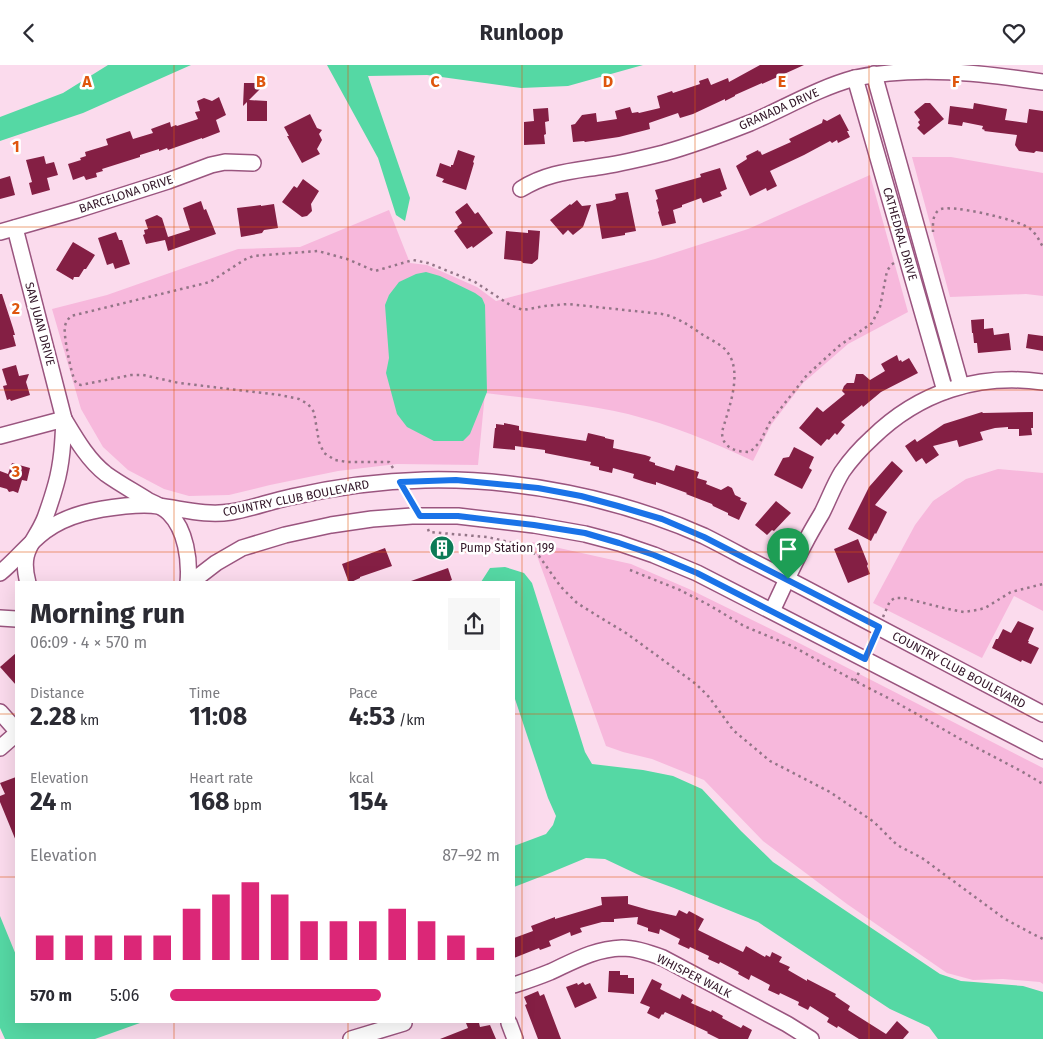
<!DOCTYPE html>
<html lang="en">
<head>
<meta charset="utf-8">
<style>
  :root { --surface:#fff; --page:#f7f7f7; --text:#2b2b33; --muted:#7c7c81; --accent:#db2777 }
  body { margin:0; font-family:"Fira Sans",sans-serif; background:var(--page); color:var(--text); height:100vh; display:flex; flex-direction:column; font-size:19px; white-space:nowrap }
  * { box-sizing:border-box; margin:0 }
  p { font-size:16px; color:var(--muted) }
  .icon { flex:none; width:28px; height:28px; fill:none; stroke:currentColor; stroke-width:2; stroke-linecap:round; stroke-linejoin:round }
  .map { position:relative; flex:1; overflow:hidden }
  .details { position:absolute; left:15px; top:516px; width:500px; height:442px; display:flex; flex-direction:column; background:var(--surface); border-radius:0px; box-shadow:0 5px 20px #0002 }
  .details>* { flex:none }
  .pin { position:absolute; display:grid; place-items:center; width:42px; height:42px; color:#fff; margin:-51px -21px; border-radius:50% 50% 50% 0; rotate:-45deg; box-shadow:0 0 5px #0007 }
  .pin .icon { rotate:45deg }
  .round { display:grid; place-items:center; flex:none; width:52px; height:52px; border-radius:0px; background:var(--page) }
  .overview { display:flex; align-items:center; justify-content:space-between; height:85px; padding:0 15px }
  h1 { font-size:28px; font-weight:700; line-height:38px }
  .stats { display:grid; grid-template-columns:repeat(3,1fr); gap:8px; height:85px; padding:5px 15px }
  .stats div { display:grid; align-content:center }
  .stats b { font-size:25px; font-weight:700 }
  .stats small { font-size:14px; font-weight:400 }
  .stats p { font-size:14px }
  .chart { height:140px; padding:10px 15px }
  .chart p { display:flex; justify-content:space-between }
  .chart svg { width:100%; height:90px; margin-top:5px; stroke:var(--accent); stroke-width:6 }
  ul { padding:0 15px; list-style:none; font-size:16px }
  li { display:grid; grid-template-columns:80px 60px 1fr; align-items:center; height:38px }
  li i { height:12px; border-radius:6px; background:var(--accent) }
  header { display:flex; justify-content:space-between; align-items:center; height:65px; padding:0 15px; background:var(--surface); font-size:22px; font-weight:700 }
  .map>svg:first-child { display:block }
  .green { fill:#f7b8dc }
  .water { fill:#55d8a4 }
  .building { fill:#841f44 }
  .lines { fill:none; stroke-linecap:round; stroke-linejoin:round }
  .minor-casing { stroke:#9a557f; stroke-width:18 }
  .path { stroke:#937587; stroke-width:2.5; stroke-dasharray:2.5 4; stroke-linecap:butt }
  .minor { stroke:#fff; stroke-width:15 }
  .route-casing { stroke:#fff; stroke-width:10 }
  .route { stroke:#1a73e8; stroke-width:6 }
  .grid { fill:none; stroke:#df560d; stroke-width:1; stroke-opacity:0.55 }
  .labels { text-anchor:middle; dominant-baseline:central; stroke-width:5; stroke-linejoin:round; paint-order:stroke }
  .street-label { font-size:12px; fill:#311527; stroke:#fff }
  .poi-label { font-size:12px; fill:#311527; stroke:#fff; text-anchor:start }
  .grid-label { font-size:16px; text-anchor:middle; font-weight:bold; fill:#df560d; stroke:#fff; stroke-width:5; stroke-linejoin:round; paint-order:stroke }
</style>
</head>
<body>
<header><svg class="icon" aria-label="back" viewBox="0 0 24 24"><path d="M15 5l-7 7 7 7"/></svg>Runloop<svg class="icon" aria-label="heart" viewBox="0 0 24 24"><path d="M12 20l-8-8c-3-5 5-10 8-4 3-6 11-1 8 4z"/></svg></header>
<div class="map">
<svg width="1043" height="974" viewBox="0 0 1043 974">
  <rect width="100%" height="100%" fill="#fbdbed"/>
  <g class="green">
    <polygon points="912,92 951,92 1043,108 1043,231 1026,229 950,232"/>
    <path d="M870,110L908,247L848,279L803,318L771,360L753,396C713,377 671,360 628,349C581,338 533,334 485,328L478,400L397,399L338,406L270,420L229,430L189,431L164,424L128,405L103,382L81,344L52,244L107,230L238,184L300,182L389,145L410,198L427,200L477,222L496,236L655,194L748,164Z"/>
    <polygon points="998,404 1043,408 1043,546 1014,531 982,593 873,538 915,460 933,436 966,414"/>
    <polygon points="532,477 631,499 689,524 799,578 1043,703 1043,919 1040,917 1003,914 973,915 947,908 847,839 763,776 704,715 652,694 623,687 606,681"/>
  </g>
  <g class="water">
    <polygon points="108,0 191,0 83,48 0,76 0,52 63,28"/>
    <polygon points="327,0 643,0 568,21 521,23 427,10 368,11 410,133 405,156 396,150 378,93"/>
    <polygon points="426,207 440,211 475,228 482,233 485,240 487,327 470,369 463,376 434,376 407,362 397,349 386,308 389,293 385,240 389,230 399,217 416,209"/>
    <polygon points="505,502 524,508 532,518 585,687 592,699 643,705 673,711 702,724 741,766 773,797 940,909 961,916 1023,921 1043,927 1043,974 938,974 929,962 890,944 758,857 674,823 641,811 605,794 586,793 545,810 514,822 514,781 546,769 553,760 556,751 548,733 514,631 514,518 481,517 490,503"/>
    <polygon points="0,851 16,890 16,958 140,958 95,974 5,974 0,963"/>
  </g>
  <g class="building">
    <polygon points="760,0 804,0 762,19 762,18 735,30 735,31 725,36 725,34 693,49 680,53 678,48 649,58 650,64 619,72 585,77 584,76 573,77 571,60 575,59 582,50 596,48 597,57 617,54 615,46 630,42 632,48 638,47 639,48 660,43 657,31 672,26 673,28 700,19 699,16 708,13 711,20 728,13 729,17"/>
    <polygon points="244,18 266,18 249,35 267,36 267,56 247,56 247,37 243,41"/>
    <polygon points="219,32 226,50 216,55 220,67 202,74 202,73 168,85 167,83 159,86 159,84 140,90 140,92 102,104 103,106 96,108 97,112 86,115 84,111 73,115 68,99 81,95 80,93 86,91 85,87 108,80 106,74 130,66 133,74 153,68 151,64 170,57 171,62 176,60 177,61 198,54 195,47 200,46 197,36 204,33 212,36"/>
    <polygon points="925,38 930,38 944,54 924,70 917,63 920,60 918,57 920,55 914,47"/>
    <polygon points="974,38 1007,44 1005,55 1027,58 1029,44 1043,46 1043,87 1036,86 1034,88 1019,86 1015,80 1017,70 984,66 985,65 982,64 983,61 963,57 962,61 948,59 950,41 973,44"/>
    <polygon points="548,43 549,56 545,57 546,69 544,70 545,79 524,80 524,57 534,56 533,44"/>
    <polygon points="310,49 317,63 322,65 319,69 322,75 317,84 320,89 302,98 287,71 289,71 284,62"/>
    <polygon points="840,49 849,66 847,66 850,72 838,78 837,75 832,78 830,76 804,90 770,106 777,121 767,126 766,123 750,131 736,101 747,94 746,91 758,85 759,87 760,86 762,90 791,77 789,74 822,58 823,54 827,56"/>
    <polygon points="458,85 475,91 473,97 474,98 466,125 442,117 444,114 436,111 440,98 451,102 451,100 453,100"/>
    <polygon points="44,91 46,99 54,97 58,110 47,113 50,125 32,130 29,118 32,117 26,95"/>
    <polygon points="720,103 727,124 720,127 722,131 703,138 701,133 682,140 682,142 673,145 676,158 662,161 658,147 659,146 656,135 658,134 655,125 701,112 700,109"/>
    <polygon points="10,111 15,130 0,134 0,114"/>
    <polygon points="303,114 319,126 311,139 312,146 307,151 302,152 282,137 294,121 297,123"/>
    <polygon points="628,127 636,166 625,168 625,170 602,174 596,139 612,136 616,134 615,129"/>
    <polygon points="577,135 582,141 591,140 583,162 573,170 568,165 563,170 550,155 570,139 571,140"/>
    <polygon points="201,136 204,145 206,144 216,169 168,186 165,175 146,179 143,170 145,169 144,165 148,164 145,155 157,150 162,153 168,172 190,165 183,143"/>
    <polygon points="467,138 475,149 478,147 493,168 473,183 472,181 467,184 454,166 458,163 457,162 462,158 455,147"/>
    <polygon points="274,139 278,163 264,165 262,168 241,172 237,143 261,140 261,141"/>
    <polygon points="528,165 540,166 538,194 532,199 523,198 521,196 504,194 506,166 528,168"/>
    <polygon points="116,167 119,175 122,175 130,199 115,204 113,198 107,200 98,173"/>
    <polygon points="73,177 95,190 86,204 84,204 79,212 74,212 73,215 56,205"/>
    <polygon points="0,229 2,229 13,263 15,270 13,270 16,281 0,285"/>
    <polygon points="984,254 984,264 993,263 994,270 1009,268 1011,285 978,288 977,278 974,278 973,268 972,268 971,255"/>
    <polygon points="1028,269 1043,271 1043,286 1026,283"/>
    <polygon points="897,290 899,296 901,295 902,297 909,293 918,308 881,327 863,342 862,340 841,357 845,360 837,370 835,368 829,375 827,374 821,381 799,363 817,342 823,347 845,329 842,326 844,321 847,318 854,318 856,309 863,309 870,315 885,306 881,299"/>
    <polygon points="16,300 19,311 29,309 26,317 30,330 11,336 10,334 7,335 3,321 7,320 2,304"/>
    <polygon points="982,347 983,348 1033,347 1033,363 1031,363 1032,370 1019,371 1019,364 1008,364 1008,362 995,363 980,367 983,375 959,382 957,375 933,381 939,390 926,399 922,393 916,397 905,381 915,374 917,377 944,359"/>
    <polygon points="504,358 519,361 519,365 521,366 586,376 588,368 605,372 605,373 614,375 613,383 645,390 651,392 649,396 655,398 655,400 674,406 676,400 699,407 697,413 707,416 706,419 721,425 728,421 732,423 735,430 741,433 740,435 747,438 739,455 728,450 728,448 713,441 712,439 686,429 687,428 656,417 656,420 645,417 633,413 634,409 613,403 612,408 599,405 599,402 590,400 591,397 545,388 545,385 515,381 515,385 493,383 495,363 496,363 496,359 504,360"/>
    <polygon points="794,382 814,392 809,403 812,405 802,424 774,410 783,393 789,392"/>
    <polygon points="892,396 903,406 875,440 887,447 876,469 875,468 871,476 848,464 869,422"/>
    <polygon points="12,398 30,403 27,416 22,415 18,428 13,426 9,427 7,424 0,422 0,406 8,409"/>
    <polygon points="776,436 791,448 774,466 772,465 767,470 755,460"/>
    <polygon points="858,474 868,499 867,501 870,509 848,518 834,484"/>
    <polygon points="385,483 392,501 360,512 360,513 349,518 342,499"/>
    <polygon points="448,503 452,515 445,518 411,518 411,516"/>
    <polygon points="1018,556 1034,563 1028,576 1029,576 1028,578 1039,583 1031,599 1022,595 1021,597 992,583 996,574 998,574 1003,564 1011,568"/>
    <polygon points="16,588 16,620 0,602"/>
    <polygon points="16,712 16,776 0,737 0,731 5,729 0,718"/>
    <polygon points="628,831 628,839 649,845 676,851 679,845 687,849 689,846 704,854 698,865 743,887 746,881 765,892 766,890 770,892 772,887 782,892 779,897 790,902 788,905 807,916 807,914 836,929 835,931 850,941 848,945 886,969 897,956 909,967 903,974 859,974 838,961 837,963 827,957 829,953 810,941 808,945 798,940 799,937 780,928 779,930 768,925 770,920 751,910 749,915 738,909 739,907 720,897 719,899 708,894 709,891 690,882 689,884 678,879 680,874 660,864 659,869 648,866 648,863 637,859 638,852 614,854 614,857 602,857 580,863 582,867 571,871 570,867 549,876 551,881 540,885 539,883 514,893 514,873 533,866 531,861 555,852 555,854 602,840 601,832"/>
    <polygon points="609,906 620,906 620,910 628,910 628,913 634,913 634,929 608,927"/>
    <polygon points="652,914 662,919 660,924 680,934 682,929 693,935 691,938 711,947 712,945 723,951 722,953 741,963 743,960 752,965 748,974 719,974 707,968 708,967 665,947 663,950 662,949 659,954 647,948 650,942 640,938"/>
    <polygon points="583,917 585,920 590,918 597,933 575,943 566,922 577,918 578,920"/>
    <polygon points="538,926 540,931 544,929 561,974 538,974 525,940 527,939 524,932"/>
    <polygon points="466,958 479,958 480,962 490,960 496,974 440,974 468,963"/>
  </g>
  <g class="lines">
    <defs>
      <g id="minor">
        <polyline points="874,9 961,321"/>
        <polyline points="855,13 945,326"/>
        <path d="M521,124C548,107 574,106 604,101C624,98 644,93 664,88C693,80 722,69 750,58C785,43 818,23 855,13C917,0 980,8 1043,17"/>
        <path d="M15,163L64,354C76,374 88,395 106,409C120,419 135,427 149,436C156,439 164,443 169,448C186,465 190,495 188,518"/>
        <polyline points="0,167 77,145 168,116 211,100 225,97 253,98"/>
        <polyline points="0,371 64,354"/>
        <path d="M0,508C16,495 29,478 45,466C68,449 97,444 125,441C136,440 147,439 158,441C183,444 206,451 231,447C251,444 271,436 291,432C335,422 380,416 425,415C518,413 619,433 704,471C718,478 731,485 744,492C778,509 811,526 844,544C910,579 977,614 1043,649"/>
        <path d="M28,518C19,484 34,480 45,453C49,442 53,430 56,419C62,398 63,376 64,354"/>
        <polyline points="190,518 216,498 242,483 285,470 331,460 372,454 412,451 458,451 534,460 585,469 619,478 654,490 697,508 1043,686"/>
        <path d="M772,546C783,523 793,500 805,478C810,468 816,458 822,448C829,434 834,420 842,407C851,394 861,383 872,373C919,327 978,308 1043,317"/>
        <polyline points="0,553 16,554"/>
        <polyline points="0,647 16,665"/>
        <polyline points="0,683 16,669"/>
        <path d="M514,920C526,916 538,912 550,907C574,896 594,884 622,883C636,883 650,888 663,893L787,959L811,974"/>
        <polyline points="509,958 515,974"/>
        <polyline points="351,974 404,958"/>
      </g>
    </defs>
    <use href="#minor" class="minor-casing"/>
    <g class="path">
      <path d="M933,167C933,160 932,150 939,145C948,138 1019,155 1029,163C1036,168 1039,175 1043,182"/>
      <path d="M393,403L389,397H347L335,395L324,388L319,377L314,347L308,339L299,334L280,330L179,318L143,310H131L81,320C77,319 77,319 75,316C71,308 63,269 65,261C66,257 68,254 71,251L210,217L244,195L253,191L318,186L347,194L375,206L413,195L428,198L475,217L510,240L523,245L545,241L568,239L662,249C677,252 690,261 703,270C711,275 723,280 728,288C743,309 728,345 722,367C722,383 736,387 750,387L760,377L770,357L807,310L839,281L872,258L880,242L887,206L891,200L894,198"/>
      <polyline points="407,428 413,438"/>
      <polyline points="428,464 429,467 487,472 518,479 539,491 561,522 577,538 601,553 626,568 696,619 709,632 733,665 770,696 830,727 874,757 897,780 922,793 1005,854 1031,868 1043,874"/>
      <polyline points="630,505 680,525 709,540 744,561 792,581 855,616 892,635 962,675 1021,706 1043,719"/>
      <polyline points="883,552 890,536 895,533 904,533 948,544 964,547 977,545 985,543 1011,527 1043,519"/>
      <polyline points="855,616 860,605"/>
    </g>
    <use href="#minor" class="minor"/>
  </g>
  <g class="lines">
    <defs>
      <polygon id="route" points="456,415 538,423 581,431 618,441 662,454 704,472 879,562 865,594 697,508 654,490 619,478 585,468 534,460 458,451 420,451 400,417"/>
    </defs>
    <use href="#route" class="route-casing"/>
    <use href="#route" class="route"/>
  </g>
  <path class="grid" d="M174,0V518M348,0V518M522,0V974M695,0V974M869,0V974M0,162H1043M0,325H1043M0,487H1043M0,649H16M514,649H1043M0,812H16M514,812H1043M174,958V974M348,958V974"/>
  <defs>
    <symbol id="building-disc" viewBox="-11 -11 22 22"><circle r="9.5" fill="#0c7b57" stroke="#fff"/><path d="M-4-6H4V6H1V3H-1V6H-4ZM-2.5-4.3h1.7v1.8h-1.7ZM.8-4.3h1.7v1.8H.8ZM-2.5-1h1.7V.8h-1.7ZM.8-1h1.7V.8H.8Z" fill="#fff"/></symbol>
  </defs>
  <g fill-rule="evenodd">
    <use href="#building-disc" x="428" y="469" width="28" height="28"/>
  </g>
  <g class="labels">
    <g class="street-label">
      <text transform="translate(779 44) rotate(-24)">GRANADA DRIVE</text>
      <text transform="translate(126 129) rotate(-18)">BARCELONA DRIVE</text>
      <text transform="translate(900 169) rotate(74)">CATHEDRAL DRIVE</text>
      <text transform="translate(40 259) rotate(75)">SAN JUAN DRIVE</text>
      <text transform="translate(296 433) rotate(-11)">COUNTRY CLUB BOULEVARD</text>
      <text transform="translate(959 605) rotate(28)">COUNTRY CLUB BOULEVARD</text>
      <text transform="translate(694 911) rotate(27)">WHISPER WALK</text>
    </g>
    <g class="poi-label">
      <text x="460" y="483">Pump Station 199</text>
    </g>
  </g>
  <g class="grid-label">
    <text x="87" y="22">A</text>
    <text x="261" y="22">B</text>
    <text x="435" y="22">C</text>
    <text x="608" y="22">D</text>
    <text x="782" y="22">E</text>
    <text x="956" y="22">F</text>
    <text x="16" y="87">1</text>
    <text x="16" y="249">2</text>
    <text x="16" y="412">3</text>
  </g>
</svg>
<div class="pin" style="left:788px;top:514px;background:#1e9e55"><svg class="icon" aria-label="arrive" viewBox="0 0 24 24"><path d="M6 21V4h12l-3 4 3 4H6"/></svg></div>
<section class="details">
<div class="overview"><div><h1>Morning run</h1><p>06:09 · 4 × 570 m</p></div><a class="round"><svg class="icon" aria-label="share" viewBox="0 0 24 24"><path d="M12 15V3M7 8l5-5 5 5M5 13v7h14v-7"/></svg></a></div>
<div class="stats">
<div><p>Distance</p><b>2.28<small> km</small></b></div>
<div><p>Time</p><b>11:08</b></div>
<div><p>Pace</p><b>4:53<small> /km</small></b></div>
</div>
<div class="stats">
<div><p>Elevation</p><b>24<small> m</small></b></div>
<div><p>Heart rate</p><b>168<small> bpm</small></b></div>
<div><p>kcal</p><b>154</b></div>
</div>
<div class="chart"><p><span>Elevation</span>87–92 m</p>
<svg viewBox="0 0 160 44" preserveAspectRatio="none"><path d="M5 44V32M15 44V32M25 44V32M35 44V32M45 44V32M55 44V19M65 44V12M75 44V6M85 44V12M95 44V25M105 44V25M115 44V25M125 44V19M135 44V25M145 44V32M155 44V38"/></svg>
</div>
<ul>
<li><b>570 m</b>5:06<i style="width:64%"></i></li>
</ul>
</section>
</div>
</body>
</html>
